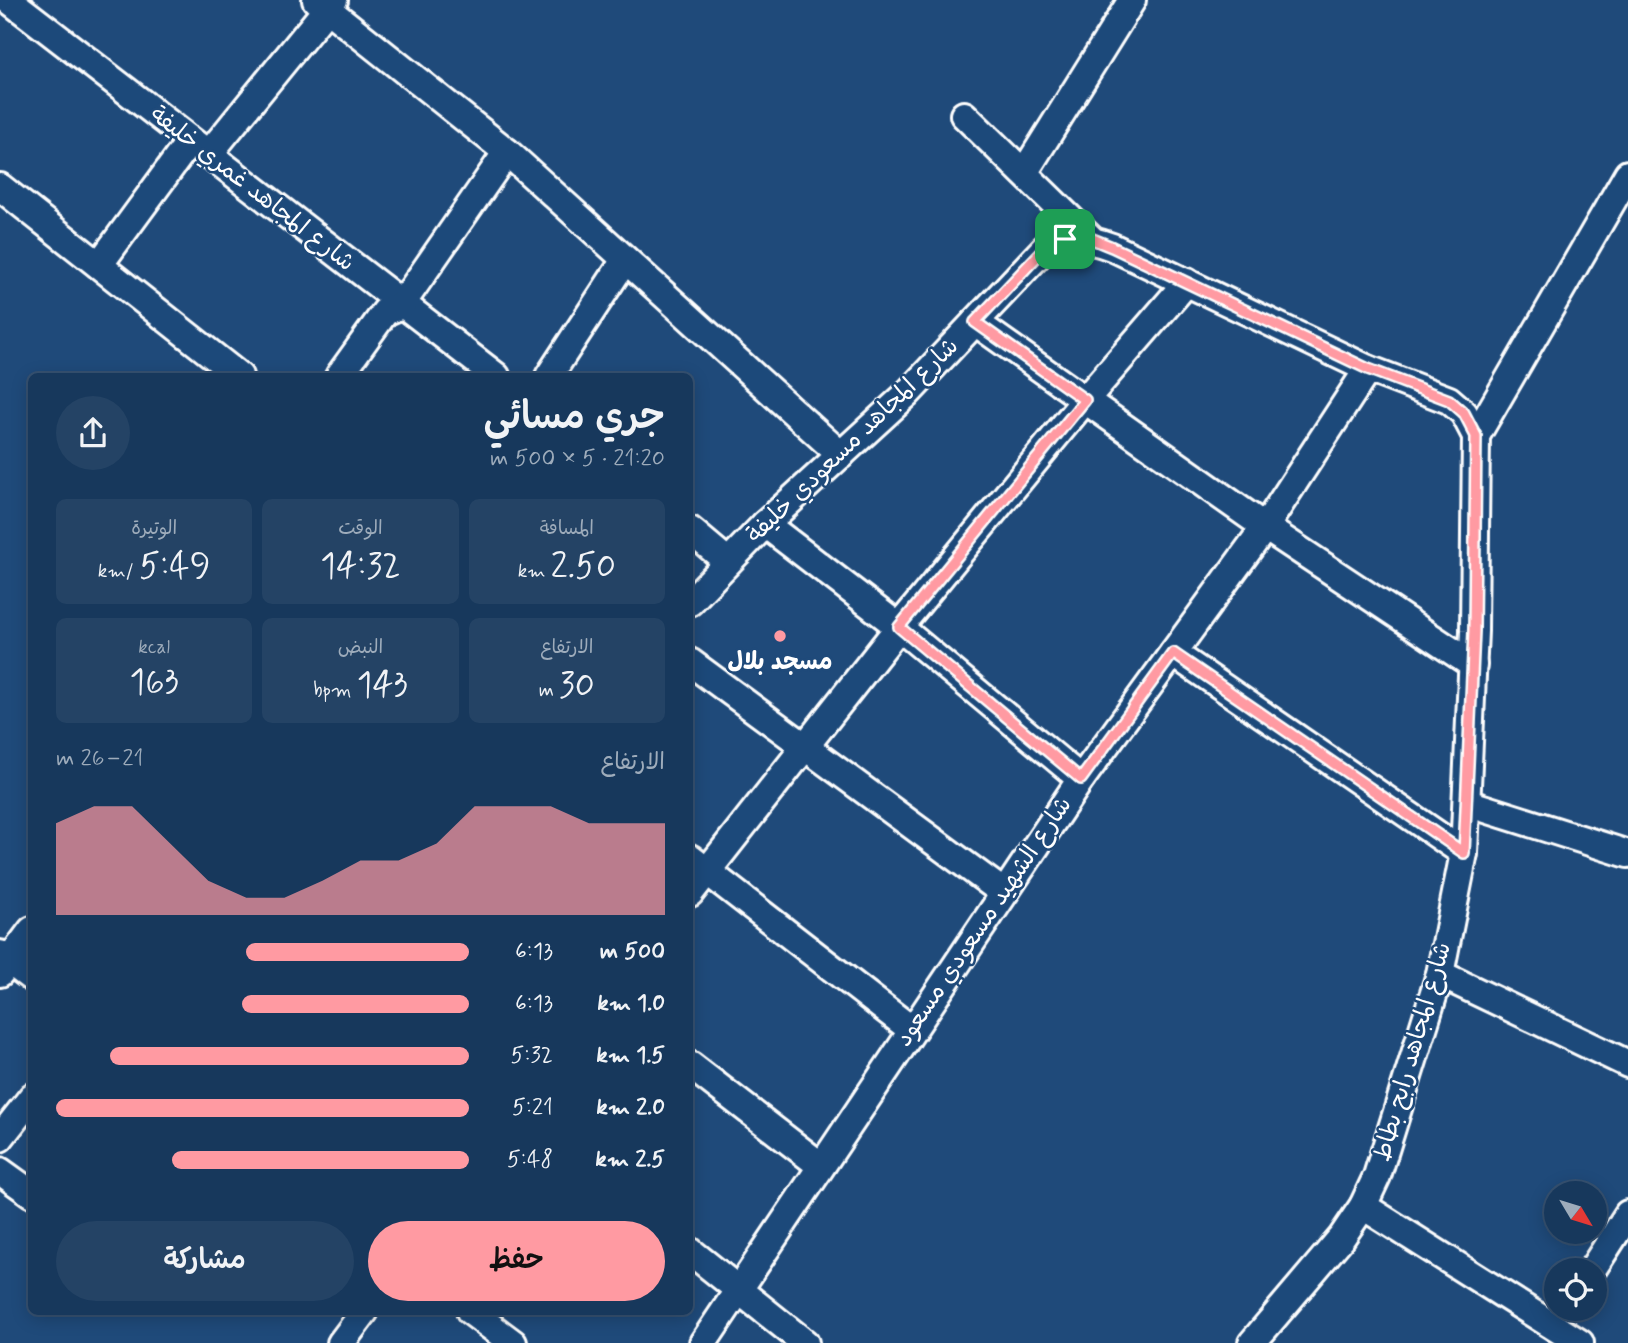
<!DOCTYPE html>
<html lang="ar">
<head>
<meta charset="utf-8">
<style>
  :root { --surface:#17385c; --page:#244365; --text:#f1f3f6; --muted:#9eacbb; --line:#365272; --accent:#ff9aa2 }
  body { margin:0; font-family:Mynerve,"Playpen Sans Arabic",sans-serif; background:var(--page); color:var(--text); direction:rtl; height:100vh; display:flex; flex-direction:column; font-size:26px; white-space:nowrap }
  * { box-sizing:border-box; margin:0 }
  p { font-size:23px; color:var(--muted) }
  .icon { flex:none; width:38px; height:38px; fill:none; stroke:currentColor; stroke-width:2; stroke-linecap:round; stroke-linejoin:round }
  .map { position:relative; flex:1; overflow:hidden; direction:ltr }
  .side { position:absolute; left:28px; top:373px; width:665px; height:942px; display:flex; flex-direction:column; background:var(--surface); border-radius:10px; box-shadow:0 4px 18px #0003,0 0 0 2px var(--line); direction:rtl }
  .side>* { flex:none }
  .needle { width:46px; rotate:128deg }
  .controls { position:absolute; left:1544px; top:1181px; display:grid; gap:14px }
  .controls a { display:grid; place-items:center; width:63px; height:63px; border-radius:50%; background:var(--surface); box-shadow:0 4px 18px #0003,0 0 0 2px var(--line); font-size:35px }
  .pin { position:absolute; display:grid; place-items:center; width:60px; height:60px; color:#fff; margin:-30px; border-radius:14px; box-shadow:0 4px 10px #0006 }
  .round { display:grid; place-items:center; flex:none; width:74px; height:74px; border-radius:37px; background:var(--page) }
  .summary { display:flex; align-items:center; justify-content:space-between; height:119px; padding:0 28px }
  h1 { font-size:38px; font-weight:600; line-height:52px }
  .stats { display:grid; grid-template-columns:repeat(3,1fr); gap:10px; height:119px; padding:7px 28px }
  .stats div { display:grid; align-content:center; border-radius:10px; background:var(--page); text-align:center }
  .stats b { font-size:35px; font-weight:600 }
  .stats small { font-size:19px; font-weight:400 }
  .stats p { font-size:19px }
  .chart { height:196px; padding:14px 28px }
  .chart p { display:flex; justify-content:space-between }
  .chart svg { width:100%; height:126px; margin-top:7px; fill:var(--accent); opacity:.7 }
  .action { display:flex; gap:14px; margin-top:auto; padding:14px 28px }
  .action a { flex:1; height:80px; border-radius:42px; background:var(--accent); color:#111; font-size:28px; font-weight:600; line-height:80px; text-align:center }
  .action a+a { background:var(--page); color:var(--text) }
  ul { padding:0 28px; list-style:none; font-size:23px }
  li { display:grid; grid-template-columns:112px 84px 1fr; align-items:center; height:52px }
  li i { height:18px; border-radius:9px; background:var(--accent) }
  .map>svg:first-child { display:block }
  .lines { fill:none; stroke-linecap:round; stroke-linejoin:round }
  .street-casing { stroke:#fff; stroke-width:32 }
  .street { stroke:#1f4a7a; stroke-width:26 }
  .route-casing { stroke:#fff; stroke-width:14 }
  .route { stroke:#ff9aa2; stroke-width:9 }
  .poi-dot { fill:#ff9aa2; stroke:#1f4a7a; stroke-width:2.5 }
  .labels { text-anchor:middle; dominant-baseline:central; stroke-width:5; stroke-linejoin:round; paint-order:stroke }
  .street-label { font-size:24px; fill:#fff; stroke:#1f4a7a }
  .poi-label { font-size:24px; font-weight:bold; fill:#fff; stroke:#1f4a7a }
</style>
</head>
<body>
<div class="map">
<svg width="1628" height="1343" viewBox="0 0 1628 1343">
  <rect width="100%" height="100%" fill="#1f4a7a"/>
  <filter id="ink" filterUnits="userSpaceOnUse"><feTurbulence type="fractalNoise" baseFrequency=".0143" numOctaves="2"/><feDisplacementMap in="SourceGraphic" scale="14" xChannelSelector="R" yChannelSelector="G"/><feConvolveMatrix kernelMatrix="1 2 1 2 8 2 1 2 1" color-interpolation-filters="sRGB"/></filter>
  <g filter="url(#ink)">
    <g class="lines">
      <defs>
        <g id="street">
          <polyline points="9,0 496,376"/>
          <polyline points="316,0 507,152 841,455"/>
          <polyline points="964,115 1090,238"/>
          <polyline points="208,155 334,0"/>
          <polyline points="1024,173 1132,0"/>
          <polyline points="0,187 239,376"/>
          <polyline points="99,265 190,141"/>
          <polyline points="975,322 1265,527 1473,665"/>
          <polyline points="339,376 385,312 401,305 507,152"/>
          <polyline points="549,376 625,260"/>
          <polyline points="765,524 899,627 1081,779"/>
          <polyline points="690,530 728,562"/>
          <path d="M690,602L765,524L906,395L1045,248C1072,236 1085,237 1112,247L1368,369L1449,400L1464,413L1476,436"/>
          <polyline points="1173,653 1464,853"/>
          <polyline points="690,662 1004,893"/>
          <polyline points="1467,803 1628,854"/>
          <polyline points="690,858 912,1030"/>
          <polyline points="690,893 899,627 1085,400 1187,282"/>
          <polyline points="0,954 32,978"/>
          <polyline points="0,973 32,930"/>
          <polyline points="1440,974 1628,1064"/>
          <polyline points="690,1065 821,1166"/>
          <polyline points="0,1138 32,1097"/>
          <polyline points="0,1171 32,1194"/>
          <polyline points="1363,1206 1580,1343"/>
          <polyline points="690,1251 805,1343"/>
          <polyline points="1592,1270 1628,1214"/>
          <polyline points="470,1311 513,1343"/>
          <polyline points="341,1343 365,1311"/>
          <polyline points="703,1343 1081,779 1265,527 1368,369"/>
          <polyline points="1252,1343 1342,1237 1363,1206 1377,1176 1440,974 1464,853 1474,631 1476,436 1628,174"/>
        </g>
      </defs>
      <use href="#street" class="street-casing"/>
      <use href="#street" class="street"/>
    </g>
  </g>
  <g class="lines" filter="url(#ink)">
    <defs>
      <polygon id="route" points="1090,238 1112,247 1368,369 1449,400 1464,413 1476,436 1474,631 1464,853 1173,653 1081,779 899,627 1085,400 975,322 1045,248 1065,239"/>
    </defs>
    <use href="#route" class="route-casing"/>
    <use href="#route" class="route"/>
  </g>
  <circle class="poi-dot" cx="780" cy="636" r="7"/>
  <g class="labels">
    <g class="street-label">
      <text transform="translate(252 189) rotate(38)">شارع المجاهد غمري خليفة</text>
      <text transform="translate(853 441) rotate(-44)">شارع المجاهد مسعودي خليفة</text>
      <text transform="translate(984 922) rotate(-56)">شارع الشهيد مسعودي مسعود</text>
      <text transform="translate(1413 1052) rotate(-74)">شارع المجاهد رابح بطاط</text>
    </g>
    <g class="poi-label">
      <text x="780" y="662">مسجد بلال</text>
    </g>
  </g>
</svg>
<div class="controls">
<a><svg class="needle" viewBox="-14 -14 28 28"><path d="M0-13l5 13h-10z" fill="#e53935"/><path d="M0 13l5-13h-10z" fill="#9eacbb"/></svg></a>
<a><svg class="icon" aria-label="locate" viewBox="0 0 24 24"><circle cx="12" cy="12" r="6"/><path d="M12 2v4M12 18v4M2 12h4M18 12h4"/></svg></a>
</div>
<div class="pin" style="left:1065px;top:239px;background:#1e9e55"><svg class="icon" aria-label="arrive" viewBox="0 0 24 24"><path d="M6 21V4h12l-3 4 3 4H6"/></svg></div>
<section class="side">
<div class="summary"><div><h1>جري مسائي</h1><p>21:20 · 5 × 500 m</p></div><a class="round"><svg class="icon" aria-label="share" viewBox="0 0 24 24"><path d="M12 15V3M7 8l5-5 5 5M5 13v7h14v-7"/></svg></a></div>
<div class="stats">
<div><p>المسافة</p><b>2.50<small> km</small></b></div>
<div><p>الوقت</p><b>14:32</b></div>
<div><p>الوتيرة</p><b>5:49<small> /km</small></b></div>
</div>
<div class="stats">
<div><p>الارتفاع</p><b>30<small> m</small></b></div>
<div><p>النبض</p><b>143<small> bpm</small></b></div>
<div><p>kcal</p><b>163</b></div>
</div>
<div class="chart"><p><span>الارتفاع</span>21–26 m</p>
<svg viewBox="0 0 160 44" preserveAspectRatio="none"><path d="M0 44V12L10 6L20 6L30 19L40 32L50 38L60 38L70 32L80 25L90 25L100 19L110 6L120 6L130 6L140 12L150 12L160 12V44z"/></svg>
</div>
<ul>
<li><b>500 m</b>6:13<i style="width:54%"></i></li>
<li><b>1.0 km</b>6:13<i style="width:55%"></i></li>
<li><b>1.5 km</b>5:32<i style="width:87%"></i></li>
<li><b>2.0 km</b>5:21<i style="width:100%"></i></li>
<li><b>2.5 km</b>5:48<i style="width:72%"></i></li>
</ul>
<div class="action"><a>حفظ</a><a>مشاركة</a></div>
</section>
</div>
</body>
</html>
